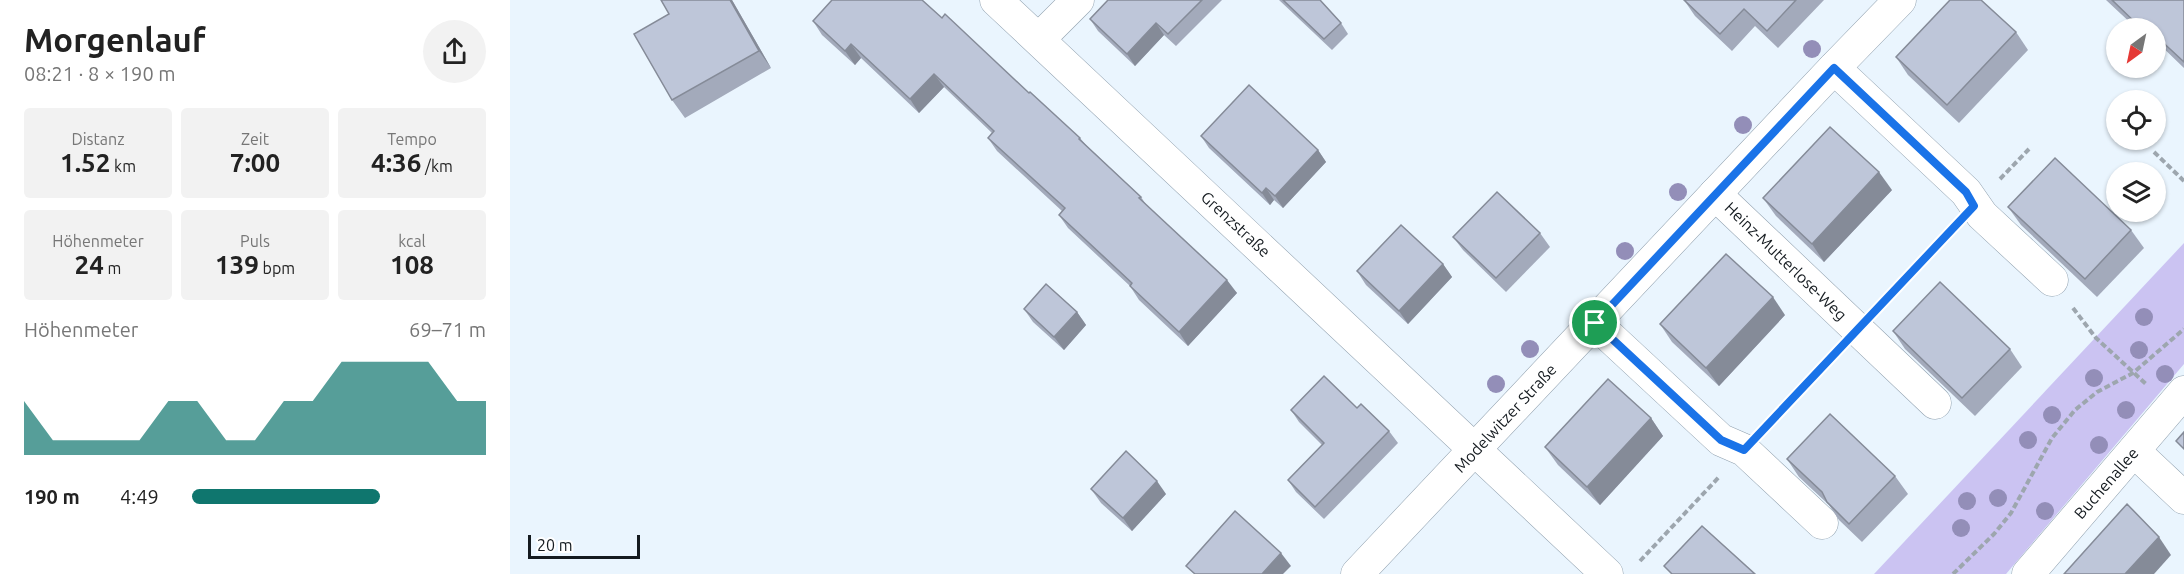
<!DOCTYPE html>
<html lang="de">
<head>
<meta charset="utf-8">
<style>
  :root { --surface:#fff; --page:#f2f2f2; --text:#222; --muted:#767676; --accent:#0f766e }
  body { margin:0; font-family:Ubuntu,sans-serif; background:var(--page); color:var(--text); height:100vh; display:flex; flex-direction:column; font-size:22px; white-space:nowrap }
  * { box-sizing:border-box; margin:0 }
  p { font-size:20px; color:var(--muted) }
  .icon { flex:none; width:33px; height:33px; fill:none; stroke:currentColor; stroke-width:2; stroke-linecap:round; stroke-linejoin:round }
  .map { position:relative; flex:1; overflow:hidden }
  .drawer { display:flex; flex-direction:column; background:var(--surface); width:510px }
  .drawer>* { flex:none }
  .needle { width:39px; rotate:213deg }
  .buttons { position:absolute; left:1596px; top:18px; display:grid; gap:12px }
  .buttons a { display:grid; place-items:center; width:60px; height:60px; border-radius:50%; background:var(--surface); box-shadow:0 2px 4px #0004; font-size:30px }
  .scale { position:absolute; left:18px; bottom:15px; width:112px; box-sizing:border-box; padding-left:6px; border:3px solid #141a1f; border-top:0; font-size:16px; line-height:21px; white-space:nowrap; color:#141a1f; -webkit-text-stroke:4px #fff; paint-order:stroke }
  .pin { position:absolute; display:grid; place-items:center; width:51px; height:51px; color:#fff; margin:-26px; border:3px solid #fff; border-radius:50%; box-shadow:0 2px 6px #0007 }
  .round { display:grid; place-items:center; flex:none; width:63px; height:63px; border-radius:32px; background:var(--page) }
  .overview { display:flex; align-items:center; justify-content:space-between; height:102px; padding:0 24px }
  h1 { font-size:33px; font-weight:600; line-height:45px }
  .metrics { display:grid; grid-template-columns:repeat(3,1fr); gap:9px; height:102px; padding:6px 24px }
  .metrics div { display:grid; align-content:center; border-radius:6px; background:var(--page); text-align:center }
  .metrics b { font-size:26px; font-weight:600 }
  .metrics small { font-size:16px; font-weight:400 }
  .metrics p { font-size:16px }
  .chart { height:168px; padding:12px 24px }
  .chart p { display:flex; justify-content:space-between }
  .chart svg { width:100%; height:108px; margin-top:6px; fill:var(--accent); opacity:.7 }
  ul { padding:0 24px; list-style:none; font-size:20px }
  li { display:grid; grid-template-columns:96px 72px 1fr; align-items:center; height:45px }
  li i { height:15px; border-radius:8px; background:var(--accent) }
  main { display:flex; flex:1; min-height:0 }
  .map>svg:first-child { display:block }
  .grass { fill:#cbc3f2 }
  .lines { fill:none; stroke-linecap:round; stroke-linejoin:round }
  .minor-casing { stroke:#90a0ae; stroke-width:33 }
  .path { stroke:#9da6ae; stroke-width:4; stroke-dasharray:6 3; stroke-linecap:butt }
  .minor { stroke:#fff; stroke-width:32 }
  .tree { fill:#938eb8 }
  .wall { fill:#a3aabb }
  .shaded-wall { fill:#858b98 }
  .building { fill:#bec6d9; stroke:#858b98; stroke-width:1.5 }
  .route-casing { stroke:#fff; stroke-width:12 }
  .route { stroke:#1a73e8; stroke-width:8 }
  .labels { text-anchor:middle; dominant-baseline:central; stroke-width:6; stroke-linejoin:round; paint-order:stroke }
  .street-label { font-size:16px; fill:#141a1f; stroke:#fff }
</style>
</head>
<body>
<main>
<section class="drawer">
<div class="overview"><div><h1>Morgenlauf</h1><p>08:21 · 8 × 190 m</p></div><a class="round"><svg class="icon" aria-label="share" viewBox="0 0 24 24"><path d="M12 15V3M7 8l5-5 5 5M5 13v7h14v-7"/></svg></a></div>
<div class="metrics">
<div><p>Distanz</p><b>1.52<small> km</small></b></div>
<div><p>Zeit</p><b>7:00</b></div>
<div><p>Tempo</p><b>4:36<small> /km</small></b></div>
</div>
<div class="metrics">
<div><p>Höhenmeter</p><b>24<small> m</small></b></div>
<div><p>Puls</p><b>139<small> bpm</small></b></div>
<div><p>kcal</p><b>108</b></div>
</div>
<div class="chart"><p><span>Höhenmeter</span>69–71 m</p>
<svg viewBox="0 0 160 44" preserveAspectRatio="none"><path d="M0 44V22L10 38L20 38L30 38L40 38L50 22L60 22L70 38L80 38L90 22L100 22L110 6L120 6L130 6L140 6L150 22L160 22V44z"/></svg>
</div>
<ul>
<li><b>190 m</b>4:49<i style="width:64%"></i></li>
</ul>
</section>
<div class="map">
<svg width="1674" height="574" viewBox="0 0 1674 574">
  <rect width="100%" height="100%" fill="#eaf5fe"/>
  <polygon class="grass" points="1674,243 1674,364 1496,574 1364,574"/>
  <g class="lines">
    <defs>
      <g id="minor">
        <polyline points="486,0 1097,574"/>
        <polyline points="529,39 568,0"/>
        <polyline points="1324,68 1456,192 1472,215 1542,280"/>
        <polyline points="1205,194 1425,403"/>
        <polyline points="1085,323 1211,440 1234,450 1312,523"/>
        <polyline points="1624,451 1674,498"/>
        <polyline points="847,574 1324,68 1390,0"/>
        <polyline points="1518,574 1674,392"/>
      </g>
    </defs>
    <use href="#minor" class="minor-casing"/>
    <g class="path">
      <polyline points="1644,152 1674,181"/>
      <polyline points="1490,179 1519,149"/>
      <polyline points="1370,305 1441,230"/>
      <polyline points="1563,308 1586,338 1636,384"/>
      <polyline points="1257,426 1324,355"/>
      <polyline points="1130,561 1209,477"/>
      <polyline points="1443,574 1484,534 1501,513 1542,438 1565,410 1587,392 1623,373 1674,329"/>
    </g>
    <use href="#minor" class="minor"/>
  </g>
  <g class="tree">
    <circle cx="1302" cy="49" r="9"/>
    <circle cx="1233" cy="125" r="9"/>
    <circle cx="1168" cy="192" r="9"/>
    <circle cx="1115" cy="251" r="9"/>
    <circle cx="1634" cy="317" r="9"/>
    <circle cx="1020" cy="349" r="9"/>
    <circle cx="1629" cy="350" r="9"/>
    <circle cx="1655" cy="374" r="9"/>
    <circle cx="1584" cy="378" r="9"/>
    <circle cx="986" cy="384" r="9"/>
    <circle cx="1616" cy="410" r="9"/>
    <circle cx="1542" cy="415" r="9"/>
    <circle cx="1518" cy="440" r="9"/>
    <circle cx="1589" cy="445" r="9"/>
    <circle cx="1488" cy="498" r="9"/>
    <circle cx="1457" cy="501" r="9"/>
    <circle cx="1535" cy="511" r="9"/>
    <circle cx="1451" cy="528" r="9"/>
  </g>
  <g class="wall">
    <polygon points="151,0 222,0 261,68 175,118 162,100 159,14"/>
    <polygon points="598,0 712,0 666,46 654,35 625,66 588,31 580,19"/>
    <polygon points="769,0 810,0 831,23 838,34 822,50"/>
    <polygon points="1174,0 1314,0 1268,48 1245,26 1222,51 1185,16"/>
    <polygon points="1596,0 1674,0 1674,68 1646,41 1646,28 1626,28"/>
    <polygon points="432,18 570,138 576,145 631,197 637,206 727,293 678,346 629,300 620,286 558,228 549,215 552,211 487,151 478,138 482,133 434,87 409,113 351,58 345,65 312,35 303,21"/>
    <polygon points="1506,32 1518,50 1449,123 1398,75 1386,57"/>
    <polygon points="691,136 808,150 816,162 773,208 764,200 760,205 699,148"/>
    <polygon points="1382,190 1314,262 1266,216 1253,198"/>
    <polygon points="1498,207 1621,230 1634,248 1587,297 1511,225"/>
    <polygon points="1030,233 1040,247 996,292 953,250 943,237"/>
    <polygon points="933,264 942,277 898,324 856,285 847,271"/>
    <polygon points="514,309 567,312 576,325 554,350 523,322"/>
    <polygon points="1275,315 1209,386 1162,342 1150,324"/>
    <polygon points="1383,331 1500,349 1512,367 1465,416 1395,349"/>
    <polygon points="847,408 879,431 888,443 814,519 786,492 778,480 812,445 789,422 781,410"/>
    <polygon points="1141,418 1153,436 1090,505 1048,465 1035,447"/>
    <polygon points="1277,459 1385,476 1398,494 1352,542 1329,520 1319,505 1289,477"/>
    <polygon points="581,489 656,494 622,531 591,503"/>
  </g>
  <g class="shaded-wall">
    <polygon points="220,0 222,0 261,68 249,51"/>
    <polygon points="646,23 654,35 625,66 617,54"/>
    <polygon points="341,44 351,58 345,65 335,51"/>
    <polygon points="424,74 434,87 409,113 400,99"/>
    <polygon points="808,150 816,162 773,208 765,196"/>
    <polygon points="1369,172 1382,190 1314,262 1302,244"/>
    <polygon points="756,188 764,200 760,205 752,193"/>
    <polygon points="933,264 942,277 898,324 889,311"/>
    <polygon points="717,280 727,293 678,346 669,332"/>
    <polygon points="1263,297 1275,315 1209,386 1196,368"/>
    <polygon points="567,312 576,325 554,350 544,337"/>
    <polygon points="1141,418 1153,436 1090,505 1077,487"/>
    <polygon points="647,481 656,494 622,531 613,518"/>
    <polygon points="1649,537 1661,555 1644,574 1615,574"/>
    <polygon points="771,553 781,566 773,574 752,574"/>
  </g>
  <g class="building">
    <polygon points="151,0 220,0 249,51 162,100 124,34 159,14"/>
    <polygon points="322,0 412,0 432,18 435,14 519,93 520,92 570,138 569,139 631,197 629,198 717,280 669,332 620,286 622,283 549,215 555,208 478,138 484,131 424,74 400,99 341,44 335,51 303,21"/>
    <polygon points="598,0 692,0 658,34 646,23 617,54 580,19"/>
    <polygon points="773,0 810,0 831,23 814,39"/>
    <polygon points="1174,0 1286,0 1257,31 1234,9 1210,34"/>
    <polygon points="1440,0 1471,0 1506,32 1437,105 1386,57"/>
    <polygon points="1602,0 1674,0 1674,62 1646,36 1646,28 1638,28 1634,25 1631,28"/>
    <polygon points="739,85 808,150 765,196 756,188 752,193 691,136"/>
    <polygon points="1320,127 1369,172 1302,244 1253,198"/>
    <polygon points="1545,158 1621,230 1575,279 1498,207"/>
    <polygon points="987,192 1030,233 986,278 943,237"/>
    <polygon points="891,225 933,264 889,311 847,271"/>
    <polygon points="1216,254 1263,297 1196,368 1150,324"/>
    <polygon points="1430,282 1500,349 1452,398 1383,331"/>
    <polygon points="536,284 567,312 544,337 514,309"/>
    <polygon points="814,376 847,408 851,404 879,431 805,507 778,480 814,443 781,410"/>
    <polygon points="1098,379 1141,418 1077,487 1035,447"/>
    <polygon points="1320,414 1385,476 1339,524 1317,502 1312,492 1277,459"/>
    <polygon points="1674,432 1674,449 1666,441"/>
    <polygon points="616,451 647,481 613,518 581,489"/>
    <polygon points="1617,504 1649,537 1615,574 1554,574"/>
    <polygon points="725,511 771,553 752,574 685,574 676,566"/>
    <polygon points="1192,526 1245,574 1162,574 1154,566"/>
  </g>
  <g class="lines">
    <defs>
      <polygon id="route" points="1324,68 1456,192 1464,206 1234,450 1211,440 1085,323"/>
    </defs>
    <use href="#route" class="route-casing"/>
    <use href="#route" class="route"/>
  </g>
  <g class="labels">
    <g class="street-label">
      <text transform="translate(726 224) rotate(43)">Grenzstraße</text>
      <text transform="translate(1276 261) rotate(44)">Heinz-Mutterlose-Weg</text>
      <text transform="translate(995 418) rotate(-47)">Modelwitzer Straße</text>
      <text transform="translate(1596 483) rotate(-49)">Buchenallee</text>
    </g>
  </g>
</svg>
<div class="buttons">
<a><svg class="needle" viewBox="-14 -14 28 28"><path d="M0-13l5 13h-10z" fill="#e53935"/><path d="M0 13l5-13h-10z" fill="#767676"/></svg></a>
<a><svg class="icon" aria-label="locate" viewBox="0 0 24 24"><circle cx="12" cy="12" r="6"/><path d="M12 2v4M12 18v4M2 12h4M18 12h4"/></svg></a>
<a><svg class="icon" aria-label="layers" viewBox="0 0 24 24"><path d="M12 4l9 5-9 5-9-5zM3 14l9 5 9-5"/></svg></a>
</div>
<div class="scale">20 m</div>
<div class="pin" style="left:1085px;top:323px;background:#1e9e55"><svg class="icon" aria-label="arrive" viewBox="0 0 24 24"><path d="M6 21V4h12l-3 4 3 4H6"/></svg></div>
</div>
</main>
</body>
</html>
